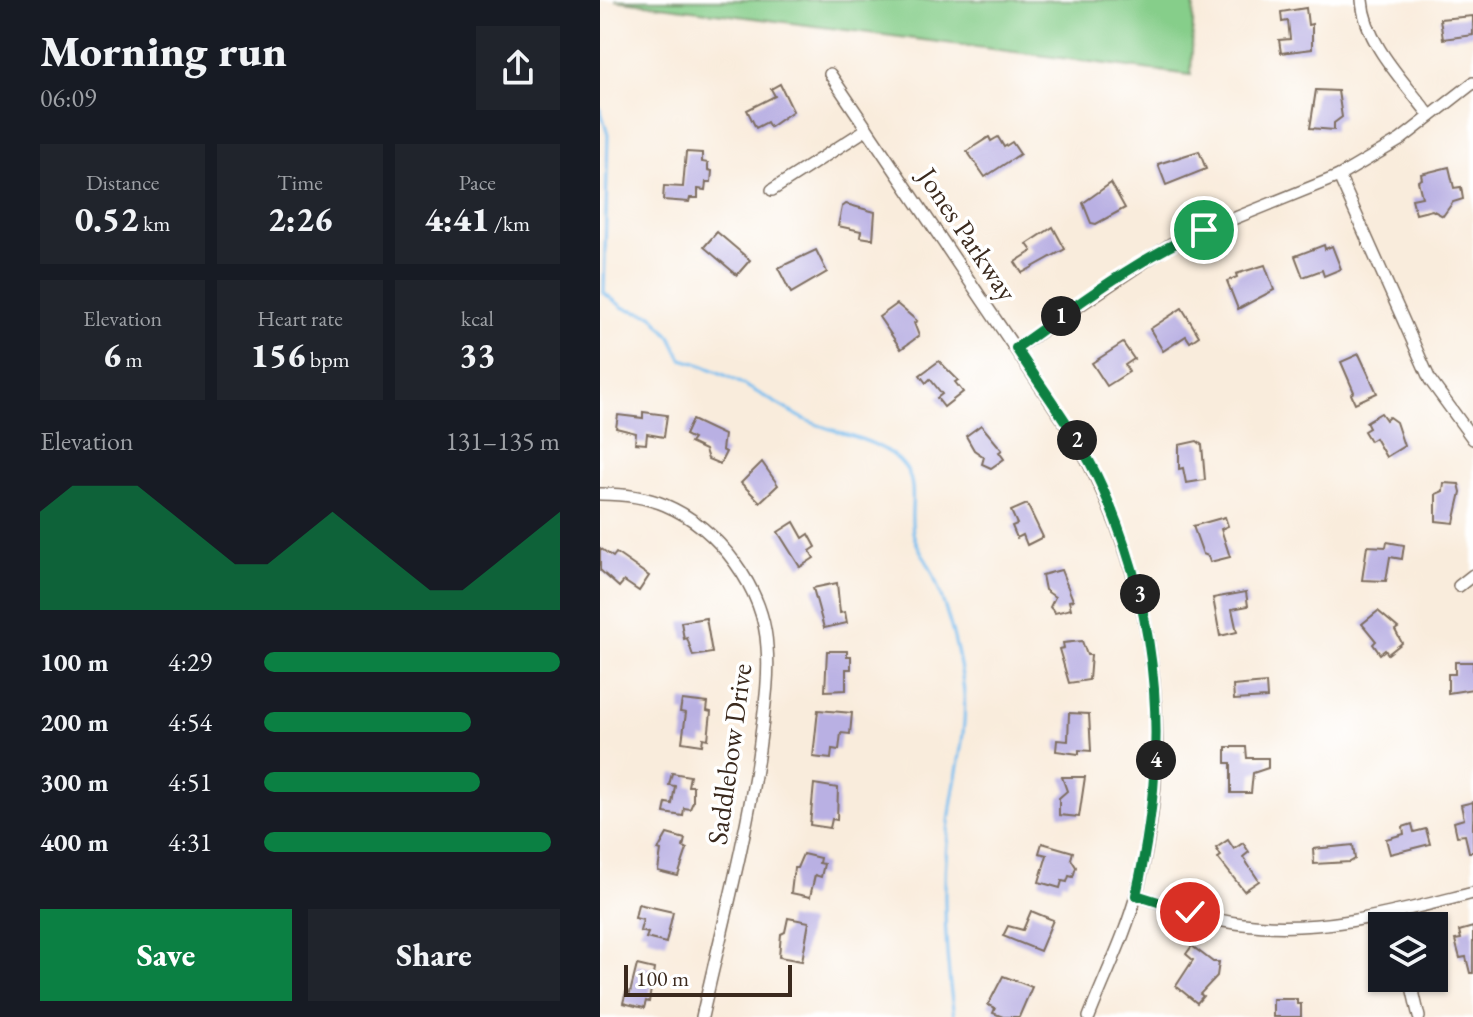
<!DOCTYPE html>
<html lang="en">
<head>
<meta charset="utf-8">
<style>
  :root { --surface:#171b24; --page:#20242c; --text:#f1f3f6; --muted:#9ea1a6; --accent:#0b8043 }
  body { margin:0; font-family:"EB Garamond",serif; background:var(--page); color:var(--text); height:100vh; display:flex; flex-direction:column; font-size:30px; white-space:nowrap }
  * { box-sizing:border-box; margin:0 }
  p { font-size:26px; color:var(--muted) }
  .icon { flex:none; width:44px; height:44px; fill:none; stroke:currentColor; stroke-width:2; stroke-linecap:round; stroke-linejoin:round }
  .map { position:relative; flex:1; overflow:hidden }
  .side { display:flex; flex-direction:column; background:var(--surface); width:600px }
  .side>* { flex:none }
  .controls { position:absolute; left:768px; top:912px; display:grid; gap:16px }
  .controls a { display:grid; place-items:center; width:80px; height:80px; border-radius:0px; background:var(--surface); box-shadow:0 2px 6px #0004; font-size:40px }
  .scale { position:absolute; left:24px; bottom:20px; width:168px; box-sizing:border-box; padding-left:8px; border:4px solid #3b2a1e; border-top:0; font-size:22px; line-height:28px; white-space:nowrap; color:#3b2a1e; -webkit-text-stroke:6px #fff; paint-order:stroke }
  .pin { position:absolute; display:grid; place-items:center; width:68px; height:68px; color:#fff; margin:-34px; border:4px solid #fff; border-radius:50%; box-shadow:0 2px 8px #0007 }
  .km { position:absolute; width:40px; height:40px; margin:-20px; border-radius:50%; background:#222; color:#fff; font-size:22px; line-height:40px; text-align:center }
  .round { display:grid; place-items:center; flex:none; width:84px; height:84px; border-radius:0px; background:var(--page) }
  .overview { display:flex; align-items:center; justify-content:space-between; height:136px; padding:0 40px }
  h1 { font-size:44px; font-weight:800; line-height:60px }
  .metrics { display:grid; grid-template-columns:repeat(3,1fr); gap:12px; height:136px; padding:8px 40px }
  .metrics div { display:grid; align-content:center; border-radius:0px; background:var(--page); text-align:center }
  .metrics b { font-size:34px; font-weight:800 }
  .metrics small { font-size:22px; font-weight:400 }
  .metrics p { font-size:22px }
  .chart { height:224px; padding:16px 40px }
  .chart p { display:flex; justify-content:space-between }
  .chart svg { width:100%; height:144px; margin-top:8px; fill:var(--accent); opacity:.7 }
  .action { display:flex; gap:16px; margin-top:auto; padding:16px 40px }
  .action a { flex:1; height:92px; border-radius:0px; background:var(--accent); color:#fff; font-size:32px; font-weight:800; line-height:92px; text-align:center }
  .action a+a { background:var(--page); color:var(--text) }
  ul { padding:0 40px; list-style:none; font-size:26px }
  li { display:grid; grid-template-columns:128px 96px 1fr; align-items:center; height:60px }
  li i { height:20px; border-radius:10px; background:var(--accent) }
  main { display:flex; flex:1; min-height:0 }
  .map>svg:first-child { display:block }
  .green { fill:#86ce8a; stroke:#607c54; stroke-width:2 }
  .lines { fill:none; stroke-linecap:round; stroke-linejoin:round }
  .stream { stroke:#77bdef; stroke-width:3 }
  .building { fill:#b9b0e3 }
  .street-casing { stroke:#7e6e60; stroke-width:14 }
  .street { stroke:#fff; stroke-width:11 }
  .route-casing { stroke:#fff; stroke-width:16 }
  .route { stroke:#0b8043; stroke-width:10 }
  .labels { text-anchor:middle; dominant-baseline:central; stroke-width:7; stroke-linejoin:round; paint-order:stroke }
  .street-label { font-size:28px; fill:#3b2a1e; stroke:#fff }
</style>
</head>
<body>
<main>
<section class="side">
<div class="overview"><div><h1>Morning run</h1><p>06:09</p></div><a class="round"><svg class="icon" aria-label="share" viewBox="0 0 24 24"><path d="M12 15V3M7 8l5-5 5 5M5 13v7h14v-7"/></svg></a></div>
<div class="metrics">
<div><p>Distance</p><b>0.52<small> km</small></b></div>
<div><p>Time</p><b>2:26</b></div>
<div><p>Pace</p><b>4:41<small> /km</small></b></div>
</div>
<div class="metrics">
<div><p>Elevation</p><b>6<small> m</small></b></div>
<div><p>Heart rate</p><b>156<small> bpm</small></b></div>
<div><p>kcal</p><b>33</b></div>
</div>
<div class="chart"><p><span>Elevation</span>131–135 m</p>
<svg viewBox="0 0 160 44" preserveAspectRatio="none"><path d="M0 44V14L10 6L20 6L30 6L40 14L50 22L60 30L70 30L80 22L90 14L100 22L110 30L120 38L130 38L140 30L150 22L160 14V44z"/></svg>
</div>
<ul>
<li><b>100 m</b>4:29<i style="width:100%"></i></li>
<li><b>200 m</b>4:54<i style="width:70%"></i></li>
<li><b>300 m</b>4:51<i style="width:73%"></i></li>
<li><b>400 m</b>4:31<i style="width:97%"></i></li>
</ul>
<div class="action"><a>Save</a><a>Share</a></div>
</section>
<div class="map">
<svg width="873" height="1017" viewBox="0 0 873 1017">
  <rect width="100%" height="100%" fill="#fff"/>
  <filter id="ink" filterUnits="userSpaceOnUse"><feTurbulence type="fractalNoise" baseFrequency=".0125" numOctaves="2"/><feDisplacementMap in="SourceGraphic" scale="16" xChannelSelector="R" yChannelSelector="G"/><feConvolveMatrix kernelMatrix="1 2 1 2 8 2 1 2 1" color-interpolation-filters="sRGB"/></filter>
  <filter id="wash" filterUnits="userSpaceOnUse"><feTurbulence type="fractalNoise" baseFrequency=".006" numOctaves="4" result="noise"/><feDisplacementMap in="SourceGraphic" scale="32" xChannelSelector="R" yChannelSelector="G"/><feGaussianBlur stdDeviation="1.8" result="paint"/><feColorMatrix in="noise" values="0 0 0 0 0 0 0 0 0 0 0 0 0 0 0 0 0 1.4 0 .05"/><feComposite in="paint" operator="in"/></filter>
  <g filter="url(#wash)">
    <rect width="100%" height="100%" fill="#f9ecdc"/>
    <polygon class="green" points="15,0 594,0 591,75"/>
    <g class="lines">
      <path class="stream" d="M0,108L8,135L4,293L24,308L52,315L71,337L82,359C128,371 164,398 206,420C236,434 283,439 304,466C320,486 307,514 314,536C318,550 328,561 333,574C347,610 360,653 364,692C367,729 358,763 352,800C341,870 344,947 354,1017"/>
    </g>
    <g id="blocks">
      <g class="building">
        <polygon points="706,8 708,25 712,24 712,49 681,53 679,40 690,39 688,21 682,22 681,12"/>
        <polygon points="873,16 873,35 843,39 840,19"/>
        <polygon points="180,84 193,111 170,127 167,122 156,128 147,110 175,96 171,89"/>
        <polygon points="716,90 738,91 742,117 734,123 734,130 710,128"/>
        <polygon points="389,137 391,141 398,137 404,147 412,142 420,154 385,177 367,151"/>
        <polygon points="599,151 606,169 566,185 558,164"/>
        <polygon points="86,152 102,153 102,162 108,163 108,170 112,171 111,182 106,182 105,190 98,189 98,198 90,198 89,202 63,200 64,186 83,187"/>
        <polygon points="849,167 854,188 861,187 863,199 853,202 843,216 832,210 816,214 812,199 822,197 818,181 822,179 821,174"/>
        <polygon points="511,183 525,208 496,224 491,223 483,203"/>
        <polygon points="246,204 275,212 273,239 260,237 261,231 238,226 242,207"/>
        <polygon points="453,227 465,249 422,273 415,262 432,251 427,244"/>
        <polygon points="117,232 150,260 137,275 104,247"/>
        <polygon points="724,245 725,249 732,246 741,269 724,276 722,270 703,277 695,256"/>
        <polygon points="216,250 227,272 191,293 178,268"/>
        <polygon points="665,265 674,290 638,309 627,281 637,277 636,274"/>
        <polygon points="297,304 317,321 314,323 319,336 301,349 279,317"/>
        <polygon points="582,308 599,336 590,342 586,336 563,351 550,329"/>
        <polygon points="523,343 534,359 525,365 529,372 507,386 492,363"/>
        <polygon points="759,354 777,393 755,403 751,394 754,392 741,362"/>
        <polygon points="339,361 358,380 355,382 363,392 344,407 337,398 342,394 330,379 326,383 320,375"/>
        <polygon points="43,412 67,415 64,437 47,434 46,444 35,443 36,433 16,428 18,415 43,418"/>
        <polygon points="781,413 786,420 789,417 796,422 804,446 786,457 775,438 770,441 764,431 769,428 766,422"/>
        <polygon points="92,420 124,435 122,450 126,452 120,464 108,459 105,450 90,443 93,439 85,435"/>
        <polygon points="381,425 402,450 399,452 404,459 391,468 382,464 384,457 374,450 366,436"/>
        <polygon points="597,441 602,445 605,480 586,483 583,468 579,469 579,445"/>
        <polygon points="162,462 178,485 160,502 141,483"/>
        <polygon points="844,483 859,484 861,492 854,523 836,521 836,494 843,491"/>
        <polygon points="427,504 443,537 427,545 423,535 417,538 412,526 417,524 411,511"/>
        <polygon points="625,517 628,526 621,529 630,557 610,562 608,556 603,554 593,526"/>
        <polygon points="194,522 203,538 209,534 216,547 210,551 214,558 200,567 178,532"/>
        <polygon points="787,542 804,545 802,559 790,557 786,581 762,580 767,546 786,547"/>
        <polygon points="0,548 13,557 16,553 49,576 39,591 24,581 19,587 0,570"/>
        <polygon points="461,570 473,600 469,601 471,609 455,613 450,607 455,597 445,590 442,575"/>
        <polygon points="237,583 240,613 245,612 247,623 224,628 213,588"/>
        <polygon points="646,592 648,606 632,609 637,632 620,636 613,598"/>
        <polygon points="778,611 798,628 795,630 802,643 788,654 785,650 780,654 773,644 776,641 762,624"/>
        <polygon points="106,618 112,653 93,656 87,638 84,639 81,622"/>
        <polygon points="482,641 487,655 491,655 489,680 469,683 459,649 464,648 463,643"/>
        <polygon points="227,651 247,651 247,656 251,656 251,669 246,669 246,690 225,691"/>
        <polygon points="855,662 873,662 873,689 848,693 848,674 855,674"/>
        <polygon points="666,683 667,698 634,700 633,686"/>
        <polygon points="82,700 108,703 107,711 111,712 108,739 103,738 102,745 82,742 86,713 80,712"/>
        <polygon points="218,710 252,713 250,734 241,733 239,750 232,749 231,759 213,757"/>
        <polygon points="469,713 489,714 491,751 479,750 479,754 456,751 457,740 468,741"/>
        <polygon points="626,747 646,747 647,758 668,758 668,768 653,773 651,793 631,793 631,763 626,763"/>
        <polygon points="72,773 90,776 88,786 93,786 93,802 90,809 84,808 83,816 64,813 66,803 72,804 75,786 69,785"/>
        <polygon points="462,777 485,777 479,817 459,815 459,798 467,791"/>
        <polygon points="214,784 238,788 237,820 232,819 230,828 210,825"/>
        <polygon points="873,802 873,852 869,852 865,835 857,836 854,822 864,819 861,805"/>
        <polygon points="812,824 814,832 826,829 830,844 790,854 786,839 804,834 803,827"/>
        <polygon points="67,834 85,839 83,847 87,849 78,876 58,871 61,851 58,850"/>
        <polygon points="628,840 634,849 643,843 649,852 643,857 659,881 644,891 618,858 621,856 616,848"/>
        <polygon points="442,843 473,852 471,859 476,867 473,877 469,876 467,882 462,881 460,888 439,882 447,855 439,853"/>
        <polygon points="753,845 755,859 750,862 714,864 713,849"/>
        <polygon points="203,854 220,858 219,863 224,864 221,877 215,875 210,897 191,893 194,868 197,868"/>
        <polygon points="38,904 73,912 66,943 46,938 48,933 40,931 43,920 35,918"/>
        <polygon points="431,911 453,920 440,951 403,936 408,926 423,930"/>
        <polygon points="188,918 209,922 202,961 179,957 181,934 185,932"/>
        <polygon points="873,927 873,973 870,973 866,957 860,958 855,940 861,939 859,931"/>
        <polygon points="592,946 613,962 619,962 617,976 600,994 603,996 597,1003 576,986 593,960 586,954"/>
        <polygon points="37,965 54,969 49,1002 46,1001 44,1008 23,1003 26,992 30,993"/>
        <polygon points="403,976 432,987 419,1017 403,1017 393,1013 395,1008 388,1005"/>
        <polygon points="673,999 697,999 697,1004 701,1004 701,1017 673,1017"/>
      </g>
    </g>
  </g>
  <g filter="url(#ink)">
    <use href="#blocks" fill-opacity="0" stroke="#7e6e60" stroke-width="2"/>
    <g class="lines">
      <defs>
        <g id="street">
          <path d="M762,0C765,44 805,82 830,116"/>
          <path d="M230,74L476,439C555,582 577,733 537,892C526,934 505,976 489,1017"/>
          <polyline points="739,176 830,380 873,439"/>
          <polyline points="172,190 267,129"/>
          <polyline points="416,348 571,244 739,176 800,140 873,83"/>
          <path d="M0,494C21,494 46,497 65,505C119,528 164,589 167,647C170,681 163,717 159,750C146,840 122,928 102,1017"/>
          <polyline points="859,586 873,575"/>
          <path d="M536,895C571,906 607,920 643,924C722,934 797,912 873,893"/>
          <polyline points="795,912 798,926"/>
          <polyline points="810,978 819,1017"/>
        </g>
      </defs>
      <use href="#street" class="street-casing"/>
      <use href="#street" class="street"/>
    </g>
  </g>
  <g class="lines" filter="url(#ink)">
    <defs>
      <path id="route" d="M590,912L536,895C569,752 562,622 502,487C480,437 445,393 416,348C477,305 536,259 604,230"/>
    </defs>
    <use href="#route" class="route-casing"/>
    <use href="#route" class="route"/>
  </g>
  <g class="labels">
    <g class="street-label">
      <text transform="translate(368 234) rotate(56)">Jones Parkway</text>
      <text transform="translate(129 754) rotate(-82)">Saddlebow Drive</text>
    </g>
  </g>
</svg>
<div class="controls">
<a><svg class="icon" aria-label="layers" viewBox="0 0 24 24"><path d="M12 4l9 5-9 5-9-5zM3 14l9 5 9-5"/></svg></a>
</div>
<div class="scale">100 m</div>
<div class="pin" style="left:604px;top:230px;background:#1e9e55"><svg class="icon" aria-label="arrive" viewBox="0 0 24 24"><path d="M6 21V4h12l-3 4 3 4H6"/></svg></div>
<div class="pin" style="left:590px;top:912px;background:#d93025"><svg class="icon" aria-label="check" viewBox="0 0 24 24"><path d="M5 12l5 5 9-10"/></svg></div>
<b class="km" style="left:461px;top:316px">1</b>
<b class="km" style="left:477px;top:440px">2</b>
<b class="km" style="left:540px;top:594px">3</b>
<b class="km" style="left:556px;top:760px">4</b>
</div>
</main>
</body>
</html>
